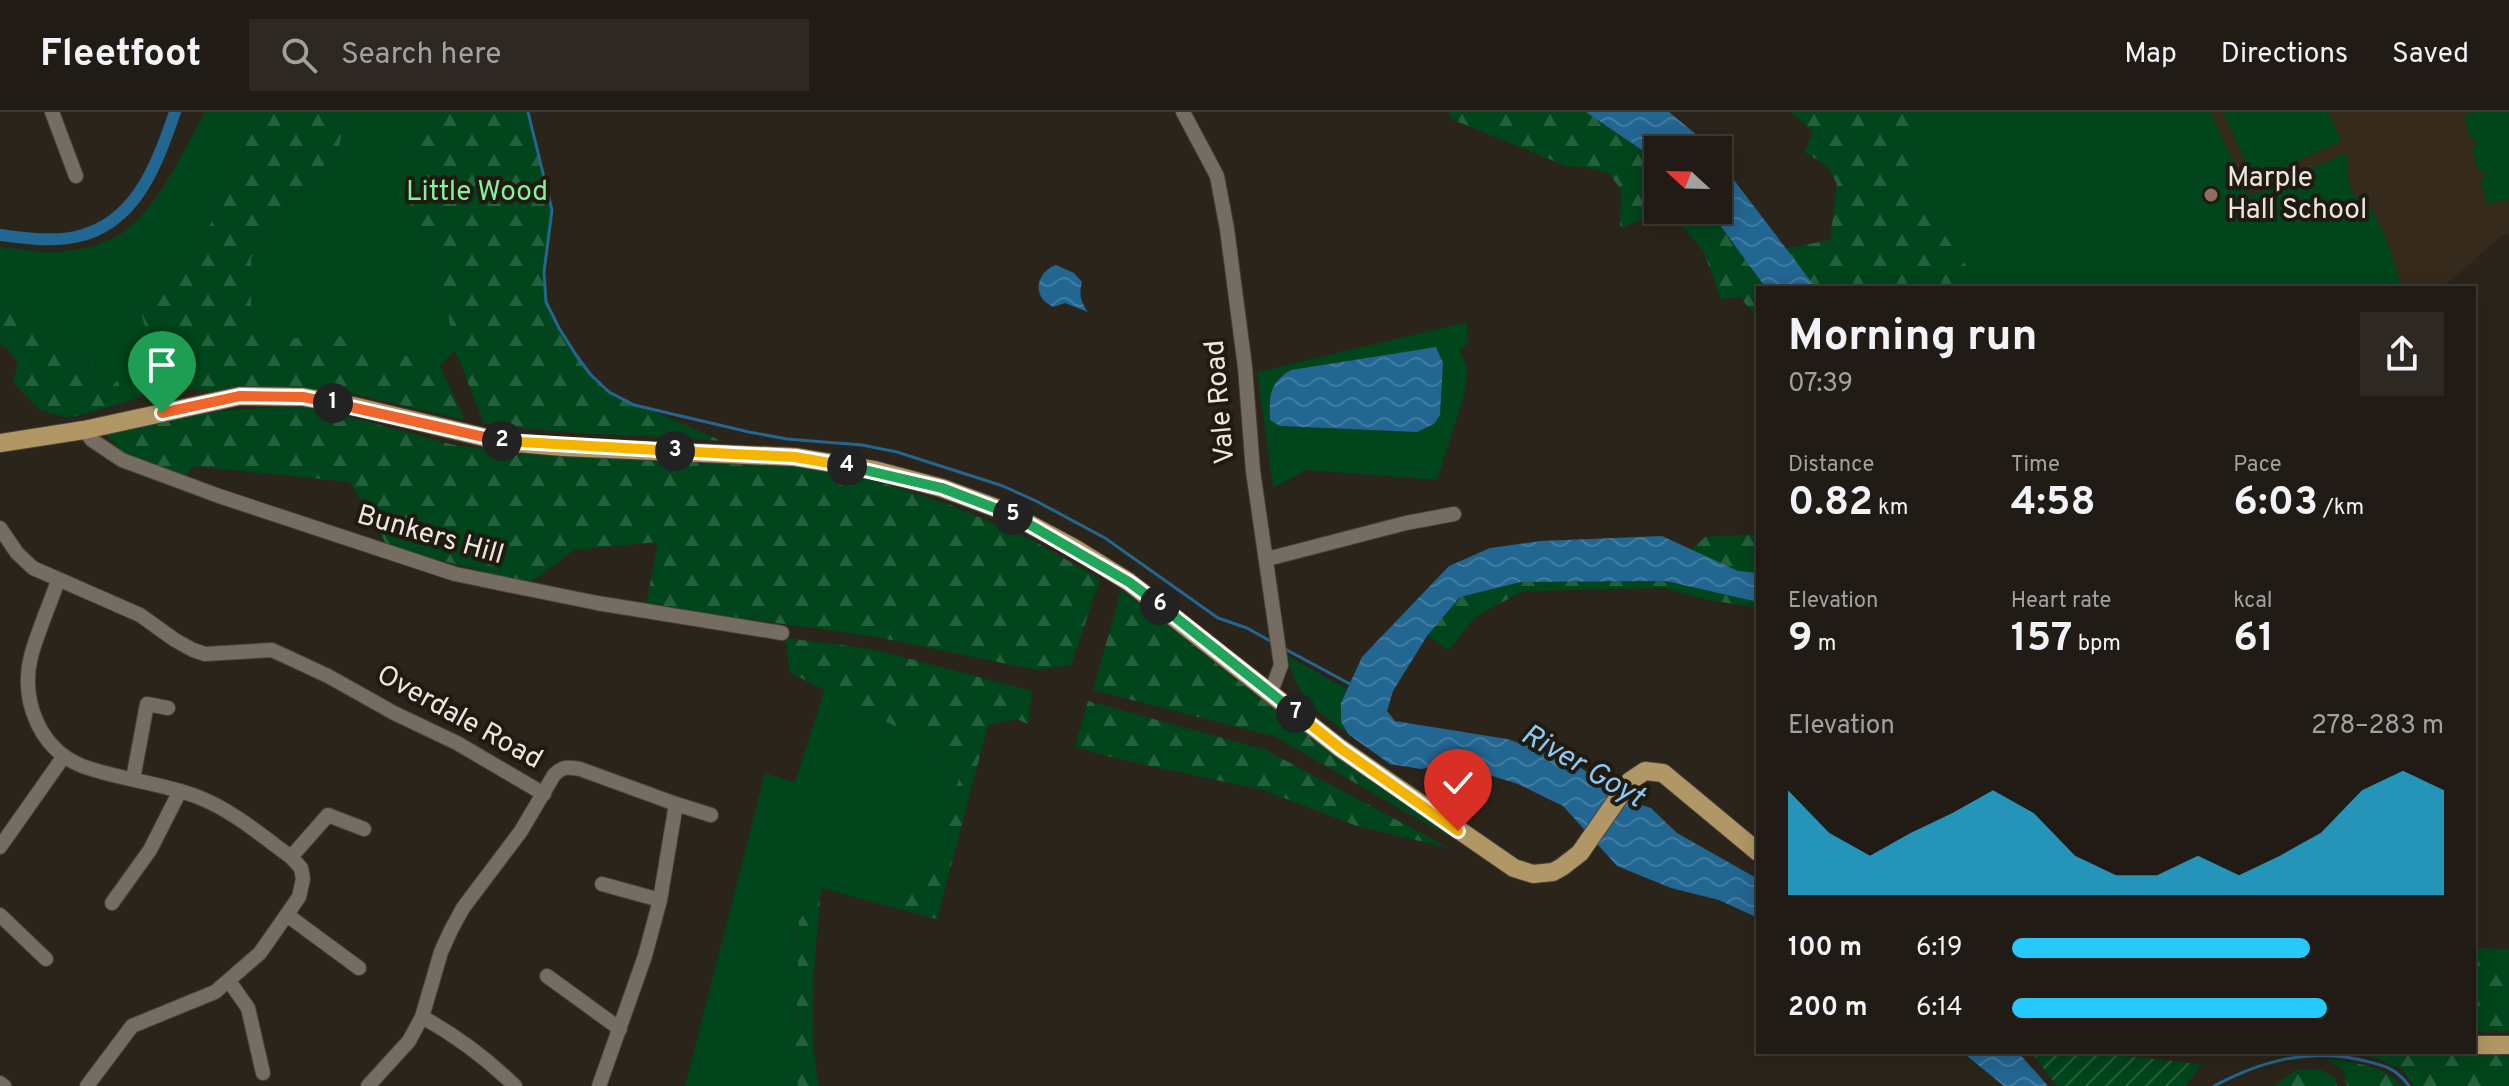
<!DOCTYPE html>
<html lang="en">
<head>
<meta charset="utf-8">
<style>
  :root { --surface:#201b14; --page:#2d2822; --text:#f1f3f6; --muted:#a2a1a0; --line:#3d3934; --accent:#26c9fe }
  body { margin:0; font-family:Overpass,sans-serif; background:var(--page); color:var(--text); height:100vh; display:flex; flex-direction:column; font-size:30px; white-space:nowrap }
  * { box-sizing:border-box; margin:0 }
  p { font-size:26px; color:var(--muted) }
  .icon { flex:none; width:44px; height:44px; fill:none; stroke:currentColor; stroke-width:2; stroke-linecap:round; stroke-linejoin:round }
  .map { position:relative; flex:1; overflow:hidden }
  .drawer { position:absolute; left:1756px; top:174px; width:720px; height:768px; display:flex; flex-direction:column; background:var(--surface); border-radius:0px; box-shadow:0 4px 20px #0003,0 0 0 2px var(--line) }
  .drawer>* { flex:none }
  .needle { width:52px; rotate:292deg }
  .fabs { position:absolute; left:1644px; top:24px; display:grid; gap:16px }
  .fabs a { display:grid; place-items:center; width:88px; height:88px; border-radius:0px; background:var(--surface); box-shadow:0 4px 20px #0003,0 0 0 2px var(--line); font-size:40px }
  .pin { position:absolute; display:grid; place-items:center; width:68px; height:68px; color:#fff; margin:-82px -34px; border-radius:50% 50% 50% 0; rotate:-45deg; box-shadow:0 0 8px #0007 }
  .pin .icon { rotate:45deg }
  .km { position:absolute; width:40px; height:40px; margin:-20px; border-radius:50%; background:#222; color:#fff; font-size:22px; line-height:40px; text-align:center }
  .round { display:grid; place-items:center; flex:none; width:84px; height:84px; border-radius:0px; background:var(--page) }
  .head { display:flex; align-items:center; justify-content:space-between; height:136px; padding:0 32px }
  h1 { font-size:44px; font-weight:700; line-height:60px }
  .figures { display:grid; grid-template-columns:repeat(3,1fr); gap:12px; height:136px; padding:8px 32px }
  .figures div { display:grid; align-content:center }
  .figures b { font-size:40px; font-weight:700 }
  .figures small { font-size:22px; font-weight:400 }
  .figures p { font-size:22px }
  .chart { height:224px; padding:16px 32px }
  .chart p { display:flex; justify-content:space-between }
  .chart svg { width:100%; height:144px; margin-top:8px; fill:var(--accent); opacity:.7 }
  ul { padding:0 32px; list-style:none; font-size:26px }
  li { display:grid; grid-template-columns:128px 96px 1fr; align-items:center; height:60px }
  li i { height:20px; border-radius:10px; background:var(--accent) }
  header { display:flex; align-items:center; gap:48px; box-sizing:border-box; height:112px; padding:0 40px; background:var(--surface); border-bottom:2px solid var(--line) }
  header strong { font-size:38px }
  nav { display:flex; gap:44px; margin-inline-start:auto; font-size:28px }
  .search { width:560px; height:72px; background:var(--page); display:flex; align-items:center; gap:20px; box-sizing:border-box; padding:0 28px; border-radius:0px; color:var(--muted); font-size:30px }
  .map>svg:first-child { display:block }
  .education { fill:#352a1b }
  .green { fill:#00451b; fill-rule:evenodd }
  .forest { fill:url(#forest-firs) }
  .garden { fill:url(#garden-furrows) }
  .water { fill:url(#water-waves) }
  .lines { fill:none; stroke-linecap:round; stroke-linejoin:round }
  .stream { stroke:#226692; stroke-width:3 }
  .canal { stroke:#226692; stroke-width:12 }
  .minor-casing { stroke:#47423a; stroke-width:16 }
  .major-casing { stroke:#47423a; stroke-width:20 }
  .minor { stroke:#756d62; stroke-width:14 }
  .major { stroke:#b29766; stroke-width:18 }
  .split-1-casing { stroke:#fff; stroke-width:16 }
  .split-2-casing { stroke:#fff; stroke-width:16 }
  .split-3-casing { stroke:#fff; stroke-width:16 }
  .split-4-casing { stroke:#fff; stroke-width:16 }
  .split-5-casing { stroke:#fff; stroke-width:16 }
  .split-6-casing { stroke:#fff; stroke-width:16 }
  .split-7-casing { stroke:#fff; stroke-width:16 }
  .split-8-casing { stroke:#fff; stroke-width:16 }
  .split-1 { stroke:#f0652b; stroke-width:10 }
  .split-2 { stroke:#f0652b; stroke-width:10 }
  .split-3 { stroke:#f5b400; stroke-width:10 }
  .split-4 { stroke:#f5b400; stroke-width:10 }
  .split-5 { stroke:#22a559; stroke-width:10 }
  .split-6 { stroke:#22a559; stroke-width:10 }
  .split-7 { stroke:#22a559; stroke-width:10 }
  .split-8 { stroke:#f5b400; stroke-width:10 }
  .education-dot { fill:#8d6e63; stroke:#211a11; stroke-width:3 }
  .labels { text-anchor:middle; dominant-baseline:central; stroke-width:8; stroke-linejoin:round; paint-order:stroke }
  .poi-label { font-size:28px; fill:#ece8e1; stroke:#211a11; text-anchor:start }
  .park-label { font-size:28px; fill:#85f19f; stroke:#211a11 }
  .street-label { font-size:28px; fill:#ece8e1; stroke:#211a11 }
  .water-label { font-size:30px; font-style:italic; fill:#8ac8f6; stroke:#211a11 }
</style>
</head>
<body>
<header>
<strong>Fleetfoot</strong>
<div class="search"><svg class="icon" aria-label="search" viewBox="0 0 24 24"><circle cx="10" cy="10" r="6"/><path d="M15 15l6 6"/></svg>Search here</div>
<nav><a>Map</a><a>Directions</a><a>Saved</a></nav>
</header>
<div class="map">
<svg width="2509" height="974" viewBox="0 0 2509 974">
  <defs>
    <pattern id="forest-firs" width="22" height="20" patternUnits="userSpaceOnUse" patternTransform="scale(2)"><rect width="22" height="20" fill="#00451b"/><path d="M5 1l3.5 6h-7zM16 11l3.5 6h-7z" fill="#25603c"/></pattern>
    <pattern id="garden-furrows" width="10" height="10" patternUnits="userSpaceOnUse" patternTransform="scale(2)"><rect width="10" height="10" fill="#00451b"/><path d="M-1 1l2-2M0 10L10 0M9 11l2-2" fill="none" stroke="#25603c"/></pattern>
    <pattern id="water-waves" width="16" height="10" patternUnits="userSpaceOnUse" patternTransform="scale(2)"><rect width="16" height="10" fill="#226692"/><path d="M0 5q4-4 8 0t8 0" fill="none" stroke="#427ca1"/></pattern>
  </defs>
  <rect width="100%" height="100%" fill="#2b241a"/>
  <polygon class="education" points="1901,0 2509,0 2509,125 2505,121 2442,176 1970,176"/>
  <g class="green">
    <path d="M205,0H254L229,82L190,145L150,180L193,259L164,276L120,292L119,271L64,235L15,196L0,192V135C18,136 38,141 56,140C77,139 109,132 126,118C160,92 184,37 205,0Z"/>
    <polygon points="347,0 410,0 417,15 410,99 436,142 455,238 440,254 332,223 268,229 251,198 251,146 289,92 338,38"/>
    <path d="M1901,0H2210L2250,84L2346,41C2350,53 2346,66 2351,78C2355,87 2368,90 2373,99C2387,123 2394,150 2402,176H1970L1922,126Z"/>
    <polygon points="2223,0 2328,0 2341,29 2254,69"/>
    <polygon points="2473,0 2509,0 2509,88 2487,92 2480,67 2486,66 2485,59 2478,60 2472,35 2477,33 2476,28 2471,29 2464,4"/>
    <path d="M1467,210L1468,231L1460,239L1468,258L1463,287L1437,368L1307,358L1273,376L1257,260ZM1436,235L1443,252L1440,303L1434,312L1417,320L1280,314Z"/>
    <path d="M1288,544L1347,577C1340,594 1339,606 1348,622C1316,597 1296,587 1288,544Z"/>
    <polygon points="825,577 910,622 962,655 941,736 909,775 876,791 821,776 799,809 795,953 798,974 685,974 765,661 795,670"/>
  </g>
  <g class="forest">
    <polygon points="254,0 347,0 338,38 289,92 251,146 251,198 268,229 332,222 440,254 465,308 346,280 278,275 224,280 164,276 193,259 166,248 147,223 141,200 150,180 190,145 229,82"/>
    <path d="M410,0H528L552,98L544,160L546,190L559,216L590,262L609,280L722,329C642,322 563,324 484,311L455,238L436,142L410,99L417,16Z"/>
    <polygon points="1449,0 1644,0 1658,38 1658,98 1668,98 1620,116 1621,78 1610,62 1586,55 1566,54 1451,7"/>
    <polygon points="1791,0 1905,0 1911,15 1908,35 1917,84 1982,176 1758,176 1758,207 1740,185 1721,187 1704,140 1669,98 1718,98 1767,140 1830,128 1837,72 1826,53 1804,40 1813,20"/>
    <polygon points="0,192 15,196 64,235 119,271 120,292 69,306 40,298 13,270 18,252 10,239 0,232"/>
    <polygon points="306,293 454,333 539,343 778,351 851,361 951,393 1030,427 1100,467 1071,553 1036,558 877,525 646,493 658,430 574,438 530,471 388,435 350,370 193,354 185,365 122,339 104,320 221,299"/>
    <polygon points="1758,422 1758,496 1704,487 1665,476 1522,479 1474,506 1449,538 1427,524 1460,485 1521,470 1666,469 1678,450 1705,425"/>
    <polygon points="1121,478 1448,719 1447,724 1276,625 1093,578"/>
    <polygon points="786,526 872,537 1032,579 1028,612 1017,607 988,613 937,807 876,791 909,775 940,736 962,655 910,622 789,560"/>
    <polygon points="1088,589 1266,638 1449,736 1357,714 1263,678 1118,647 1075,635"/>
    <path d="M821,776C816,840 806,910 819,974H798L795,953L799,809Z"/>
    <polygon points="2474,836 2509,837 2509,919 2474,920"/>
    <polygon points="2509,938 2509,974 2414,974 2402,957 2367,943"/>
    <path d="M2327,948C2351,949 2386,954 2401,974H2347L2343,958Z"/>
    <polygon points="2297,957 2319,957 2334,965 2337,974 2274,974"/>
  </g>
  <polygon class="garden" points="2031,940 2087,940 2202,952 2185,974 2057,974"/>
  <g class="water">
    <polygon points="1586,0 1669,0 1703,28 1711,38 1658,38 1658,49"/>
    <polygon points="1718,47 1816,176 1766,176 1709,98 1718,98"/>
    <path d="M1056,153L1074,161L1082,170C1079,182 1080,189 1088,200L1065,191L1053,195C1049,192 1044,190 1042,186C1033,173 1043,157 1056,153Z"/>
    <path d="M1436,235L1443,251L1440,303L1434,312L1417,320L1280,314L1270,308C1269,284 1269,271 1291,258Z"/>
    <polygon points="1662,424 1738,459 1758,461 1758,490 1666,469 1521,470 1460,485 1427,524 1393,579 1387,599 1395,609 1507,627 1570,648 1626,688 1651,696 1677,721 1758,767 1758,806 1719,788 1671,776 1617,754 1563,694 1518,672 1453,652 1421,657 1390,652 1348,622 1341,609 1341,591 1362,545 1449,454 1490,436 1541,429"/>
    <polygon points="1962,940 2018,940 2048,974 2004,974"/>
  </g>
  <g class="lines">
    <g class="stream">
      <polyline points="528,0 552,98 544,160 546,190 559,216 576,243 590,262 609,280 634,293 749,320 787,327 862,333 897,340 1003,374 1036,389 1105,426 1218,506 1247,516 1272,530"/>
      <polyline points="1285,537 1350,572"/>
      <path d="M2214,974C2261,949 2308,936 2361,948C2383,953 2395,955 2409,974"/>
    </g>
    <path class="canal" d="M0,123C25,126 51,130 75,125C136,113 157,52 175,0"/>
    <defs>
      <g id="minor">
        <polyline points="52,0 76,64"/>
        <polyline points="1183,0 1217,64 1227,117 1245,255 1253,359 1281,553 1271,580"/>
        <polyline points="84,318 92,328 122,348 219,384 455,462 597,491 782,521"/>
        <polyline points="0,416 17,441 33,456 140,503 175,528 193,538 205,542 272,538 328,564 394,601 457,631 544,682"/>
        <polyline points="1267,447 1406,411 1454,402"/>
        <path d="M58,469C49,494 38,519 31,544C20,589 40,639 85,655C122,668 162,671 198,685C232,698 262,724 291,745L301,756L303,767L299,785L260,841L215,880L132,914L87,974"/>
        <polyline points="133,667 147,592 168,596"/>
        <polyline points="676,692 711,703"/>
        <polyline points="0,735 64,644"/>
        <polyline points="291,745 328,703 364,717"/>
        <polyline points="602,772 660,788"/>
        <polyline points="112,791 150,738 180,679"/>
        <polyline points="0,803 46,847"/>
        <polyline points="287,803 359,856"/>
        <polyline points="547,864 620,917"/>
        <polyline points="229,869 248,896 263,961"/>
        <path d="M422,905C457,924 486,946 515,974"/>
        <polyline points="0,971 4,974"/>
        <path d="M368,974L409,929L422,905L441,840L451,818L463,796L521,719L554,663C563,654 568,655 580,657L676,692L660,788L645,844L599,974"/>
      </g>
      <g id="major">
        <polyline points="0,331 84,318 240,284 303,285 353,294 504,330 563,335 795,345 874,358 942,376 1007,400 1074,436 1129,470 1340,636 1514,756 1533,762 1553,760 1562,755 1580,741 1630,669 1645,659 1663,661 1758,740"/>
        <polyline points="2474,933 2509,933"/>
      </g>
    </defs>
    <use href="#minor" class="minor-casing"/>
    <use href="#major" class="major-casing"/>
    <use href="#minor" class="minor"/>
    <use href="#major" class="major"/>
  </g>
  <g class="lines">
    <defs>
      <polyline id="split-1" points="162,301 240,284 303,285 333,291"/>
      <polyline id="split-2" points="333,291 502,329"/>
      <polyline id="split-3" points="502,329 675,339"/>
      <polyline id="split-4" points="675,339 795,345 847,354"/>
      <polyline id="split-5" points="847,354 942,376 1013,403"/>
      <polyline id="split-6" points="1013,403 1129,470 1160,493"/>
      <polyline id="split-7" points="1160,493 1296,601"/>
      <polyline id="split-8" points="1296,601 1340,636 1458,719"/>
    </defs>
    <use href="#split-1" class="split-1-casing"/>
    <use href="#split-2" class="split-2-casing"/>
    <use href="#split-3" class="split-3-casing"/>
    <use href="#split-4" class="split-4-casing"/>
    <use href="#split-5" class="split-5-casing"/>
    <use href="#split-6" class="split-6-casing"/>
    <use href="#split-7" class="split-7-casing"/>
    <use href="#split-8" class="split-8-casing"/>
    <use href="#split-1" class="split-1"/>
    <use href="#split-2" class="split-2"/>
    <use href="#split-3" class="split-3"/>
    <use href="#split-4" class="split-4"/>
    <use href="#split-5" class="split-5"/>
    <use href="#split-6" class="split-6"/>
    <use href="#split-7" class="split-7"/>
    <use href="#split-8" class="split-8"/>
  </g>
  <circle class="education-dot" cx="2211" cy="83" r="8"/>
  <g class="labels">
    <g class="poi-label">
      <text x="2227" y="67">Marple<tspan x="2227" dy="32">Hall School</tspan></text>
    </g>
    <g class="park-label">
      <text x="477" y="81">Little Wood</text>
    </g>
    <g class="street-label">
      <text transform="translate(1221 290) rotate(-95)">Vale Road</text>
      <text transform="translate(430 424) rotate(16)">Bunkers Hill</text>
      <text transform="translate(459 606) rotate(29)">Overdale Road</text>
    </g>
    <g class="water-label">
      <text transform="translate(1582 655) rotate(30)">River Goyt</text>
    </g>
  </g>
</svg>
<div class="fabs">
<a><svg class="needle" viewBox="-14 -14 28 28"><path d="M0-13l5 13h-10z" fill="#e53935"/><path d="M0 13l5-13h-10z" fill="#a2a1a0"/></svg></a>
</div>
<div class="pin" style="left:162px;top:301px;background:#1e9e55"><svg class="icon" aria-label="arrive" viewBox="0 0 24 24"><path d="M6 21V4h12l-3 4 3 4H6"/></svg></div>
<div class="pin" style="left:1458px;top:719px;background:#d93025"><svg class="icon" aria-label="check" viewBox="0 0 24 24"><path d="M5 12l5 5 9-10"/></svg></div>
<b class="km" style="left:333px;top:291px">1</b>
<b class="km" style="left:502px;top:329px">2</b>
<b class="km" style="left:675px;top:339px">3</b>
<b class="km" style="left:847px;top:354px">4</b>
<b class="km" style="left:1013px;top:403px">5</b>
<b class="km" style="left:1160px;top:493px">6</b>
<b class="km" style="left:1296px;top:601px">7</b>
<section class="drawer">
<div class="head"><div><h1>Morning run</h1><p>07:39</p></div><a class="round"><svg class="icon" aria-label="share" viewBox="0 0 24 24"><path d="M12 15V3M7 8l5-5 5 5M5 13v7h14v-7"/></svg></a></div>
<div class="figures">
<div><p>Distance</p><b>0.82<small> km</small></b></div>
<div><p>Time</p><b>4:58</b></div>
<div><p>Pace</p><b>6:03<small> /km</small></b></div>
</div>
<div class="figures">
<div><p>Elevation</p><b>9<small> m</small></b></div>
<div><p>Heart rate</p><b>157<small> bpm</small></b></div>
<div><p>kcal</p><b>61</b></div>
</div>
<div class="chart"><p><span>Elevation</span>278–283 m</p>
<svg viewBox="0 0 160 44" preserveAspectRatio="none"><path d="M0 44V12L10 25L20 32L30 25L40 19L50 12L60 19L70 32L80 38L90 38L100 32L110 38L120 32L130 25L140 12L150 6L160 12V44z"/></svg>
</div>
<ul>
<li><b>100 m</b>6:19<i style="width:69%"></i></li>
<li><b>200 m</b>6:14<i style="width:73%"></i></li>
</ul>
</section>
</div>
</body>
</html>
